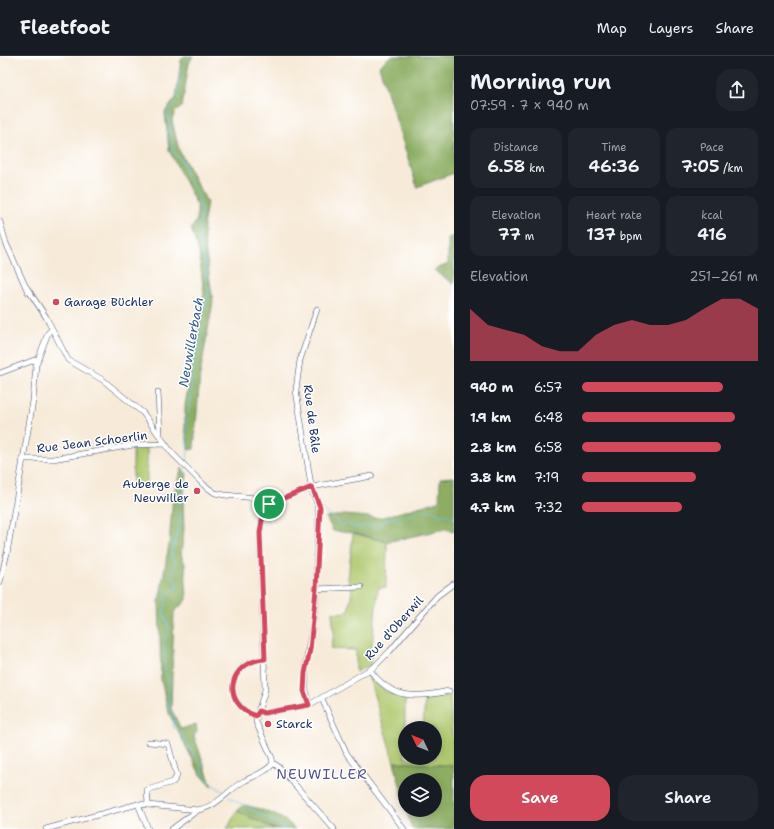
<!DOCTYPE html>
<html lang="en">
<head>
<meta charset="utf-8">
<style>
  :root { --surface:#171b24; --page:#20242c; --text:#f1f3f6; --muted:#9ea1a6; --line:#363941; --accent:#d1495b }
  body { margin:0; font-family:"Shantell Sans",sans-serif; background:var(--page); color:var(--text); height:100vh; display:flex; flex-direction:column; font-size:15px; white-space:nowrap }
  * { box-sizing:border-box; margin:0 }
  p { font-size:13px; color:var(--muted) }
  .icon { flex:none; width:22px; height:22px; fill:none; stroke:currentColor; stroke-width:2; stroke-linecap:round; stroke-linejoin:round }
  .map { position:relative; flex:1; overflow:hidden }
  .panel { display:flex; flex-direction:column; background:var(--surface); width:320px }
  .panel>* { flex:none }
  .needle { width:26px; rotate:313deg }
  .controls { position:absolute; left:398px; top:665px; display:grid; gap:8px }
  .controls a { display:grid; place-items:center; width:44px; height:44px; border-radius:50%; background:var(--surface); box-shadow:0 2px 10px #0003; font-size:20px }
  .pin { position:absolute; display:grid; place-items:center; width:34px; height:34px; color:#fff; margin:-17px; border:2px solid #fff; border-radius:50%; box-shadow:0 1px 4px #0007 }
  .round { display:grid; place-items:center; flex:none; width:42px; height:42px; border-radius:16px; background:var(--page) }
  .head { display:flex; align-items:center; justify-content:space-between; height:68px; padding:0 16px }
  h1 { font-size:22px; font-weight:600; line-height:30px }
  .metrics { display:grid; grid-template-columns:repeat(3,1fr); gap:6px; height:68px; padding:4px 16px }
  .metrics div { display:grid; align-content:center; border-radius:10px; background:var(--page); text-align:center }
  .metrics b { font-size:17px; font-weight:600 }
  .metrics small { font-size:11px; font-weight:400 }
  .metrics p { font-size:11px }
  .chart { height:112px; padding:8px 16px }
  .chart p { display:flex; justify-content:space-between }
  .chart svg { width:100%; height:72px; margin-top:4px; fill:var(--accent); opacity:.7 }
  .cta { display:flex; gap:8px; margin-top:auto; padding:8px 16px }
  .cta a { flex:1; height:46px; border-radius:16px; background:var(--accent); color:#fff; font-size:16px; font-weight:600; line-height:46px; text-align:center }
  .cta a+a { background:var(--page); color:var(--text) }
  ul { padding:0 16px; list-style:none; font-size:13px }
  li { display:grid; grid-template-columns:64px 48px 1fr; align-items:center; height:30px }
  li i { height:10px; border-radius:5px; background:var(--accent) }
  header { display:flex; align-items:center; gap:24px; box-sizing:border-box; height:56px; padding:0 20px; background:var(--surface); border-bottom:1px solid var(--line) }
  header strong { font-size:19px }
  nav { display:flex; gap:22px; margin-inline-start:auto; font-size:14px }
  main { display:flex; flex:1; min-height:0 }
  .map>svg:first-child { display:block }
  .green { fill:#b0c96f; stroke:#667c66 }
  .forest { fill:#8cad62; stroke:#546e60 }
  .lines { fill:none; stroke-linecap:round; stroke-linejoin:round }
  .stream { stroke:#68c2e5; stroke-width:1 }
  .minor-casing { stroke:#3c4b70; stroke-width:6 }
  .minor { stroke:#fff; stroke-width:5 }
  .route-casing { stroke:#fff; stroke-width:8 }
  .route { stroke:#d1495b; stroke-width:5 }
  .poi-dot { fill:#d1495b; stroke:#fff; stroke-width:1.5 }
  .labels { text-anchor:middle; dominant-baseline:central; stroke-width:3; stroke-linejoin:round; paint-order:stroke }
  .poi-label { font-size:12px; fill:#1b2f5e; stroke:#fff; text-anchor:start }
  .street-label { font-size:12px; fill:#1b2f5e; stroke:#fff }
  .water-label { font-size:13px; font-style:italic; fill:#325b86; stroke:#fff }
  .quarter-label { font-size:14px; letter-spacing:1px; fill:#555488; stroke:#fff }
</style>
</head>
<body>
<header>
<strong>Fleetfoot</strong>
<nav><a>Map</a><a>Layers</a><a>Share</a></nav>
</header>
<main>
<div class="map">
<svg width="454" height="773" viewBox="0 0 454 773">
  <rect width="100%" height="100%" fill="#fff"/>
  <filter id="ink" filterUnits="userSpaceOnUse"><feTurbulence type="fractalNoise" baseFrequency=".025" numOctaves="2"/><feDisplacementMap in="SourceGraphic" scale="8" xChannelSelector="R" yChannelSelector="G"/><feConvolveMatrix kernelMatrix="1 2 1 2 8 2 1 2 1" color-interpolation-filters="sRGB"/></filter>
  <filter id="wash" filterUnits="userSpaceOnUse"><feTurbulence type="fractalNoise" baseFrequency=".012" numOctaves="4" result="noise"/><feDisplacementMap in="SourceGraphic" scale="16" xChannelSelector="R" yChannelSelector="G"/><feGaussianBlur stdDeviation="0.9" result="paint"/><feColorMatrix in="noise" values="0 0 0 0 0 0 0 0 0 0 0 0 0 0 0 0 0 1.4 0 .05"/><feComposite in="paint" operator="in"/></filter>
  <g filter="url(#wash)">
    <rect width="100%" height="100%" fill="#f7ead8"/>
    <g class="green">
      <polygon points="147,391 147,429 133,429 133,392"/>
      <polygon points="353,477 387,486 386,531 378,532 370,609 356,616 356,594 331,593 334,577 332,557 348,556 352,535 348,523"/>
      <polygon points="368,619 388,637 405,641 405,702 435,702 435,672 423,672 425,642 450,639 454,710 394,706"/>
      <polygon points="237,755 274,773 227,773"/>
    </g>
    <g class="forest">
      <polygon points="184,0 193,0 189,7 182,51 175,56 172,64 179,94 207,146 204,165 204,184 213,246 200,319 194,393 189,394 185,373 185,349 204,238 199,196 191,173 197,163 197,150 169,94 165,56 176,42 181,4"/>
      <polygon points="391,0 454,0 454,117 417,131 379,10"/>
      <polygon points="454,180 454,228 434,214 448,208 448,182"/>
      <polygon points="182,412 187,418 183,442 184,473 181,498 185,508 187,544 174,556 171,653 181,673 196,668 197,675 194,680 212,731 199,716 168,655 161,624 159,545 169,488 173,439"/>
      <polygon points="454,421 454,475 445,473 387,486 353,477 333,475 326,461 345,459 380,462 439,445 440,422"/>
      <polygon points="394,706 454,710 454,773 412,773 406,754 435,754 435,724 405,724 405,750"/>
      <path d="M244,749C262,753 282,759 295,773H274L237,755Z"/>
    </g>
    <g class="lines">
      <g class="stream">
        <path d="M187,406C189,395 186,383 186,372C186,363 189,354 191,345C192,334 191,323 193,312C196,298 205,282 201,268L210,233L205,228L207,217L199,185V169L202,156L198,139L186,120L183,106L172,95L173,86L169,83L170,71L167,56L179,44L177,38L181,19L180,14L185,9L189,0"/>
        <path d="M184,415L183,434L179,442C184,462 175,482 171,501L176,507L173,519L178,531L168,538L165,543L167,548L163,557C168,565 170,575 165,583V616L169,624V653L175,664L173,671L180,675L188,691L201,706L203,718L213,729L224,736"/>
        <path d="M321,452L340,468L345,469L349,467L351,470L362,472L366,469H373L375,473L386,464L394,461L400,465C410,457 426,451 438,456L439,460L444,458L454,462"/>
        <polyline points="229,741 286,773"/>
      </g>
    </g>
  </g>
  <g filter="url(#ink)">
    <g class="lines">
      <defs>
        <g id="minor">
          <polyline points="0,166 6,187 28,236"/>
          <polyline points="27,232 46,261 68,304 103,324 143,357 172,397 204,429 215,437 225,439 265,443 269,448"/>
          <polyline points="0,317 37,303"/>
          <polyline points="158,336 160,379"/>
          <polyline points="22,403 53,403 133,389 165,388"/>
          <path d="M269,448L262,464L260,477L265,633C263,645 256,656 256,666L272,702L273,707"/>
          <polyline points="269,448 312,431 372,420"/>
          <polyline points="0,526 7,497 33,345 36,309 48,277 52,273"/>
          <polyline points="316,533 361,531"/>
          <path d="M370,614C391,644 417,642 449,635"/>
          <polyline points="322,643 347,698 404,773"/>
          <path d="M309,649C300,619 311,584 315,553C317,532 316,510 317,489C318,470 322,452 312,436L296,334L300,304L317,253"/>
          <polyline points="259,655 264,657 309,649 374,611 390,595 437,540 453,528"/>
          <path d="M256,660C221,647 227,606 265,603"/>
          <polyline points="273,707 280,712 334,773"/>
          <polyline points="138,748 148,773"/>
          <polyline points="148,748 147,734 173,726 177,720 168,688 149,686"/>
          <path d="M46,773L138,748L198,754C217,751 228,734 244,725C253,720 268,716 273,707"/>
          <polyline points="172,773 198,754"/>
        </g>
      </defs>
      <use href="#minor" class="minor-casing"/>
      <use href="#minor" class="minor"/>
    </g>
  </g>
  <g class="lines" filter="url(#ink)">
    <defs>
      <path id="route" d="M312,431L320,451L316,533L310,594L305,617L304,635L309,649L264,657L259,655L256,660C221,648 227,606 265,603L260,477L262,464L269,448Z"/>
    </defs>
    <use href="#route" class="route-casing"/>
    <use href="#route" class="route"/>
  </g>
  <g class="poi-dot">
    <circle cx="56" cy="246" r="4"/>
    <circle cx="197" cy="435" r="4"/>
    <circle cx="268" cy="668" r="4"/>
  </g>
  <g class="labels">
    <g class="poi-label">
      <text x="64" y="246">Garage Büchler</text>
      <text x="189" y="428" text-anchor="end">Auberge de<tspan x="189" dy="14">Neuwiller</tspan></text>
      <text x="276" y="668">Starck</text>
    </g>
    <g class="street-label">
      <text transform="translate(312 363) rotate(83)">Rue de Bâle</text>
      <text transform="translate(92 386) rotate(-7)">Rue Jean Schoerlin</text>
      <text transform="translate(394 572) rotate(-48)">Rue d'Oberwil</text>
    </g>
    <g class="water-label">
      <text transform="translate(191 286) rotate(-80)">Neuwillerbach</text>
    </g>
    <g class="quarter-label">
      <text x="322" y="718">NEUWILLER</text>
    </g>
  </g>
</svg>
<div class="controls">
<a><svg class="needle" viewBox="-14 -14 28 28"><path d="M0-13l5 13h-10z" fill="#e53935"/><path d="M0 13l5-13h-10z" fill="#9ea1a6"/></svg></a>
<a><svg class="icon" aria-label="layers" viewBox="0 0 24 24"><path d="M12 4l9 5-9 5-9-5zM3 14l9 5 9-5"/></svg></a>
</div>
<div class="pin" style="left:269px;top:448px;background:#1e9e55"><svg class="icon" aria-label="arrive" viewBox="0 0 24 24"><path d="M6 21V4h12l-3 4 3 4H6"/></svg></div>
</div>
<section class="panel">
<div class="head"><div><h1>Morning run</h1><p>07:59 · 7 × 940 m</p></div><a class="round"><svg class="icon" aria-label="share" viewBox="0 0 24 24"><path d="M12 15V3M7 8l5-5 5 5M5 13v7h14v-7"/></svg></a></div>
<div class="metrics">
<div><p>Distance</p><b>6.58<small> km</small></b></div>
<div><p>Time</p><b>46:36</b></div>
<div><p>Pace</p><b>7:05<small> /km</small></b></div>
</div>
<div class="metrics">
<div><p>Elevation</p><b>77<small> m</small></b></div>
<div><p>Heart rate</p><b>137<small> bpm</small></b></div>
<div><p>kcal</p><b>416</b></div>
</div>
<div class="chart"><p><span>Elevation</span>251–261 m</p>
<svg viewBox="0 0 160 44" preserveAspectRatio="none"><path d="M0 44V12L10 22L20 25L30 28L40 35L50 38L60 38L70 28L80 22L90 19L100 22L110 22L120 19L130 12L140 6L150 6L160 12V44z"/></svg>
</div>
<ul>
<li><b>940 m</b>6:57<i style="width:80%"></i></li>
<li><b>1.9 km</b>6:48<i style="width:87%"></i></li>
<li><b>2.8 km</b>6:58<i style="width:79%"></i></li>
<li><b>3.8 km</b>7:19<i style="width:65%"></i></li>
<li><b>4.7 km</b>7:32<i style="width:57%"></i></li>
</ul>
<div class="cta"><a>Save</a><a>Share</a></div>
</section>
</main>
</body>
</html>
